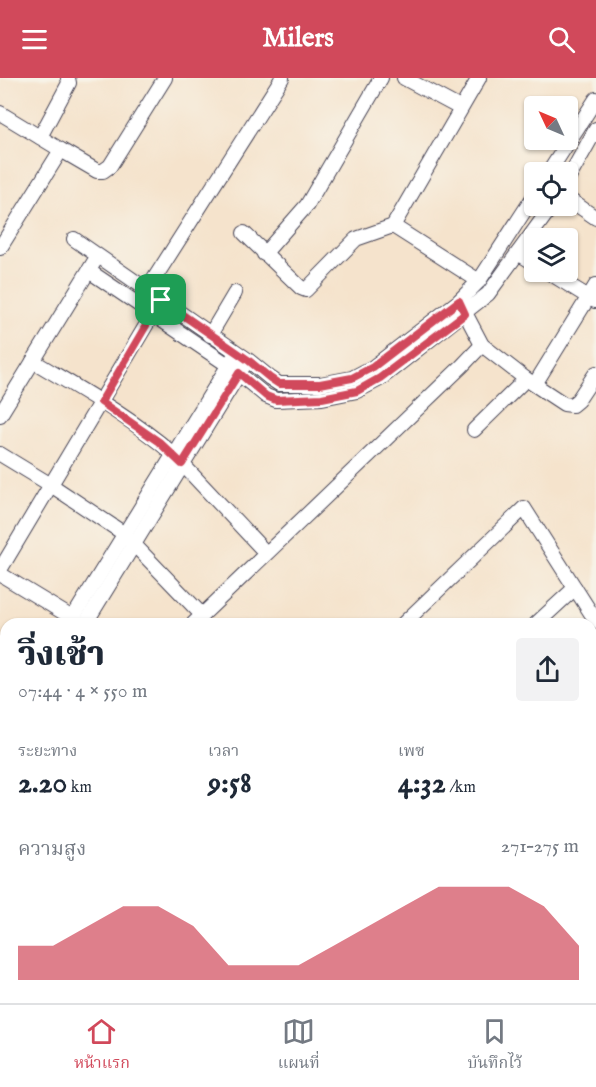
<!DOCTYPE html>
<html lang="th">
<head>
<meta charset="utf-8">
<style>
  :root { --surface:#fff; --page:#f2f2f3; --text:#1f2937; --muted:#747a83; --line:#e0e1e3; --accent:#d1495b }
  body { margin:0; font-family:"IM FELL English","Noto Serif Thai",serif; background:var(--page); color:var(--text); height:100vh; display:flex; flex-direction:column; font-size:22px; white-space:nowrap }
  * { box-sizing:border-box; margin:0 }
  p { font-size:20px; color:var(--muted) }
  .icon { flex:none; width:33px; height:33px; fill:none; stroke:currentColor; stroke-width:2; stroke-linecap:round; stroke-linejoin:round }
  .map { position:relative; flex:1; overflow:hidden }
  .panel { position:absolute; left:0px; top:540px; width:597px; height:386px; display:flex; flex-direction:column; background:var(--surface); border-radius:18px 18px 0 0; box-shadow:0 2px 4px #0004 }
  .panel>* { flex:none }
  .needle { width:39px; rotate:314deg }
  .tools { position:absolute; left:524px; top:18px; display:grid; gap:12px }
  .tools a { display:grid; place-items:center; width:54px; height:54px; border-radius:6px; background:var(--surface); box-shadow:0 2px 4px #0004; font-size:30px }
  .pin { position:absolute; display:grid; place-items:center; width:51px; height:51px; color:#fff; margin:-26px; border-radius:12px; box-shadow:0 3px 9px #0006 }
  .round { display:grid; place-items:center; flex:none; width:63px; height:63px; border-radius:6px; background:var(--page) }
  .overview { display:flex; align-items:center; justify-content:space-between; height:102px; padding:0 18px }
  h1 { font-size:33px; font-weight:800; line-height:45px }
  .figures { display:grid; grid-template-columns:repeat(3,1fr); gap:9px; height:102px; padding:6px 18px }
  .figures div { display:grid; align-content:center }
  .figures b { font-size:30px; font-weight:800 }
  .figures small { font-size:16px; font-weight:400 }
  .figures p { font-size:16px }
  .chart { height:168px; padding:12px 18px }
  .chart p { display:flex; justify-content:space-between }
  .chart svg { width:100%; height:108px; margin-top:6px; fill:var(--accent); opacity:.7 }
  header { display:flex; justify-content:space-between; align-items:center; height:78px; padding:0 18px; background:var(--accent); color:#fff; font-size:27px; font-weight:800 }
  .menu { display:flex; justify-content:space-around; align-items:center; height:84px; border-top:2px solid var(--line); background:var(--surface); font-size:16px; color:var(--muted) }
  .menu a { display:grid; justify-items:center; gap:3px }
  .menu .active { color:var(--accent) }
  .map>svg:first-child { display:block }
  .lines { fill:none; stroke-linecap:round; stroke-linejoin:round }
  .minor-casing { stroke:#423f51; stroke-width:16 }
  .minor { stroke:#fff; stroke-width:14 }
  .route-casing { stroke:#fff; stroke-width:12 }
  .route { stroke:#d1495b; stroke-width:8 }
</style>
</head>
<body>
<header><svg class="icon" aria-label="menu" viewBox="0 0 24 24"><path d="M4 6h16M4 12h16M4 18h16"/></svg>Milers<svg class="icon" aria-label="search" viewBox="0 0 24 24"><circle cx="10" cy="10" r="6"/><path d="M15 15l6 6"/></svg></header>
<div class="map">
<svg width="596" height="925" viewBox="0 0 596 925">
  <rect width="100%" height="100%" fill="#f7f3e8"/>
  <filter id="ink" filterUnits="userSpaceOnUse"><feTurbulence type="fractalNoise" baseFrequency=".0167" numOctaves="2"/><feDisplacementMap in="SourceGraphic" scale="12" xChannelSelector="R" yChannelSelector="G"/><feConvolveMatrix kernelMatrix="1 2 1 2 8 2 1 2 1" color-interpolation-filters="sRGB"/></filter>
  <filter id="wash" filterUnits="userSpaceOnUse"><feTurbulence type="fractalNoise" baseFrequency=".008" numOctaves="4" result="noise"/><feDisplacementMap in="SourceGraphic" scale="24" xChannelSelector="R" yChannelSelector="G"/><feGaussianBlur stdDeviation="1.35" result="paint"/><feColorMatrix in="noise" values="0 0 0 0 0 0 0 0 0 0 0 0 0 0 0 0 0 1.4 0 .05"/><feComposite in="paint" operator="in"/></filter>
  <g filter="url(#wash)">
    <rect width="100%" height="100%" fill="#f5e3cc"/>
  </g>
  <g filter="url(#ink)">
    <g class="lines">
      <defs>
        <g id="minor">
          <polyline points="404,0 460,30"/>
          <polyline points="0,35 61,72"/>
          <polyline points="40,59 69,5 68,0"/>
          <polyline points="549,94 596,21"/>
          <polyline points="567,103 596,51"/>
          <polyline points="567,120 596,140"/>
          <polyline points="393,148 479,203"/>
          <polyline points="244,155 301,210 306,212 356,161 393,148 479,0"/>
          <polyline points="74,161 248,282 270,300 279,306 320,306 352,300 373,289 459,223 479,203 534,118"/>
          <polyline points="0,170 61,72 97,93 103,93 110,88 165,0"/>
          <polyline points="518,175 534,185"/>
          <polyline points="264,176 307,127 381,0"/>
          <polyline points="89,193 228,287 266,318 276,322 322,320 357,313 380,301 488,216 552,128"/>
          <polyline points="548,194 595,223"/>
          <polyline points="147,212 282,0"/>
          <polyline points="462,229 482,267 526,301 564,326 572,327 578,322 596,295"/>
          <polyline points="210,257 235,215"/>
          <path d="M33,283C81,312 130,339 172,375L266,475"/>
          <polyline points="535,306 596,207"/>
          <polyline points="0,337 94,184"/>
          <polyline points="474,352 526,301"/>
          <polyline points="0,376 51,407 123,455 202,537"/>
          <polyline points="0,492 157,229"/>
          <polyline points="0,496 79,544"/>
          <polyline points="69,546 233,280"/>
          <polyline points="85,546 243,289"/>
          <polyline points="193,546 462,288 482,267"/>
          <polyline points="403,546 524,430 596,543"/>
          <polyline points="536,546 575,510"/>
          <polyline points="591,600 596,597"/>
          <polyline points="222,925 225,920"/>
        </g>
      </defs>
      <use href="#minor" class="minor-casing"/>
      <use href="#minor" class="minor"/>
    </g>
  </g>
  <g class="lines" filter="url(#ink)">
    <defs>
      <polygon id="route" points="161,222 248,282 270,300 279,306 320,306 352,300 373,289 459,223 465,236 380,300 357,313 322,320 276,322 266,318 239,295 182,386 159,364 101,324"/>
    </defs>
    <use href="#route" class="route-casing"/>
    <use href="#route" class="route"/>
  </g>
</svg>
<div class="tools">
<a><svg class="needle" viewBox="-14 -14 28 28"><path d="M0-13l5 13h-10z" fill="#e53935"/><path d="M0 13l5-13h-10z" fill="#747a83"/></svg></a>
<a><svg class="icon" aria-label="locate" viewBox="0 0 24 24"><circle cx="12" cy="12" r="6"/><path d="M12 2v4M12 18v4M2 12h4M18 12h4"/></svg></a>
<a><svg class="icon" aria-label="layers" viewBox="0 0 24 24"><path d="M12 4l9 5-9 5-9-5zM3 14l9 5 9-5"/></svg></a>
</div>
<div class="pin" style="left:161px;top:222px;background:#1e9e55"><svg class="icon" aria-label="arrive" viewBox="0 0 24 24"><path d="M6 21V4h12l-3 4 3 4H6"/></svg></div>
<section class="panel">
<div class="overview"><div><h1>วิ่งเช้า</h1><p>07:44 · 4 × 550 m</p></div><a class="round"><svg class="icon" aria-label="share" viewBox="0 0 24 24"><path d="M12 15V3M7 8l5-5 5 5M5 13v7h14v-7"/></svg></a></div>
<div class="figures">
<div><p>ระยะทาง</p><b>2.20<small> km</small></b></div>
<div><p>เวลา</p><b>9:58</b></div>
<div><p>เพซ</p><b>4:32<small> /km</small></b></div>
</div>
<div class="chart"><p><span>ความสูง</span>271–275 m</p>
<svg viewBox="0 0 160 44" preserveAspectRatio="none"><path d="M0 44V30L10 30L20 22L30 14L40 14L50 22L60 38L70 38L80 38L90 30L100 22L110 14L120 6L130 6L140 6L150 14L160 30V44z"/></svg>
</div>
</section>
</div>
<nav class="menu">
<a class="active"><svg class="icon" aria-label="home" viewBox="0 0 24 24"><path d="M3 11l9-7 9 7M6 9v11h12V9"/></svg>หน้าแรก</a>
<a><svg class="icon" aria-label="map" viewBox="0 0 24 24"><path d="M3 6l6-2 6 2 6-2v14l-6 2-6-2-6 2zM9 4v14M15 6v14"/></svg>แผนที่</a>
<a><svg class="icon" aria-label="saved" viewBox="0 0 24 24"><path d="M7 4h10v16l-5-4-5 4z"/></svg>บันทึกไว้</a>
</nav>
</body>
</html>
